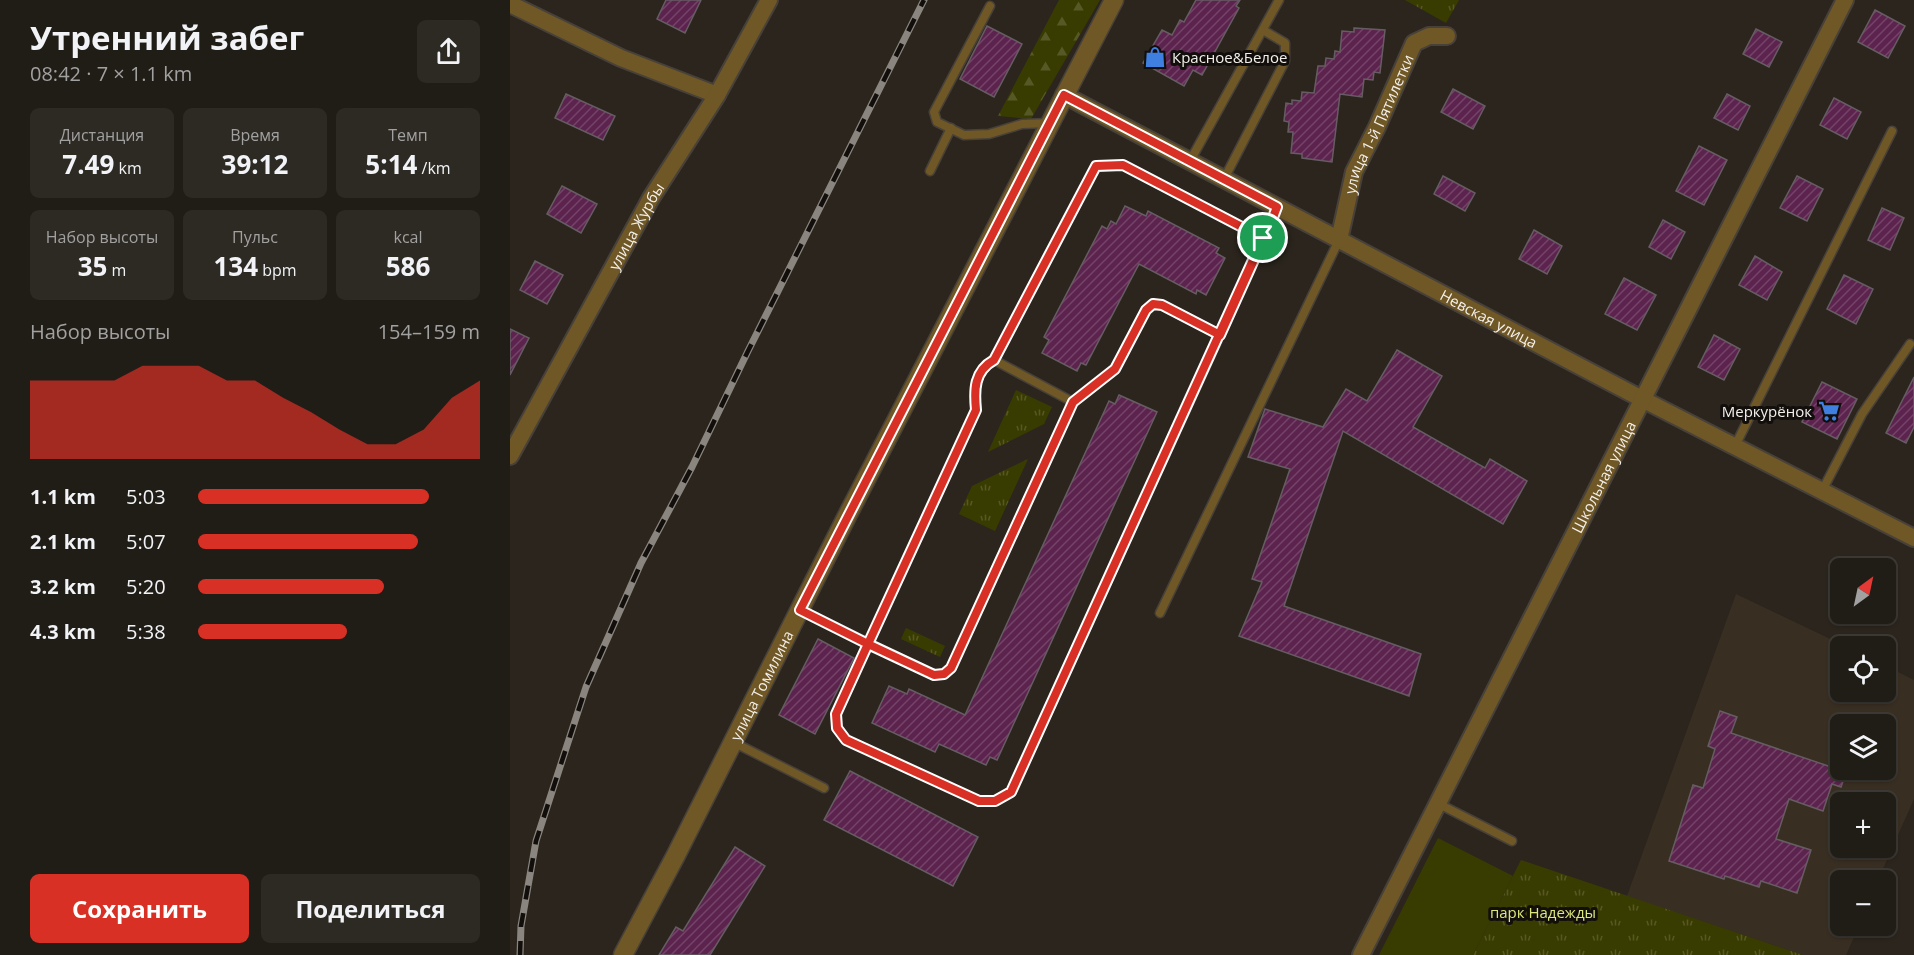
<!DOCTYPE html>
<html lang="ru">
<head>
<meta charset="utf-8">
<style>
  :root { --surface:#201c16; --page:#2d2923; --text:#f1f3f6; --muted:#a2a1a1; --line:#3d3a35; --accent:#d93025 }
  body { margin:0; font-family:"Open Sans",sans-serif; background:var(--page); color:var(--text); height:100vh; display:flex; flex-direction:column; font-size:22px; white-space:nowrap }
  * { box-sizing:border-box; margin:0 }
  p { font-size:20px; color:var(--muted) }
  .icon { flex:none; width:33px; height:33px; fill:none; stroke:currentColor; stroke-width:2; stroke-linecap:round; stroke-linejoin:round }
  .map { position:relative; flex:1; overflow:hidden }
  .side { display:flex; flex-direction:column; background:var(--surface); width:510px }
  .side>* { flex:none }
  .needle { width:39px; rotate:33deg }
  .controls { position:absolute; left:1320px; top:558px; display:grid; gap:12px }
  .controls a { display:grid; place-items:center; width:66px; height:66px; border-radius:9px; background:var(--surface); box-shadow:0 2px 4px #0004,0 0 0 2px var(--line); font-size:30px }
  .pin { position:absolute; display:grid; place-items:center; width:51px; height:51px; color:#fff; margin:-26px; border:3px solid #fff; border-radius:50%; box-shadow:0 2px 6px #0007 }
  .round { display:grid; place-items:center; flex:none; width:63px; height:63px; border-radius:9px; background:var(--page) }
  .overview { display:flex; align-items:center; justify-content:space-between; height:102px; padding:0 30px }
  h1 { font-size:33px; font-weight:700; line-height:45px }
  .figures { display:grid; grid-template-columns:repeat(3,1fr); gap:9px; height:102px; padding:6px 30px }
  .figures div { display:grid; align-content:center; border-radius:9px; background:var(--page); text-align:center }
  .figures b { font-size:26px; font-weight:700 }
  .figures small { font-size:16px; font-weight:400 }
  .figures p { font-size:16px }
  .chart { height:168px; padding:12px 30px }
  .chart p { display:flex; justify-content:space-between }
  .chart svg { width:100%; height:108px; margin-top:6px; fill:var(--accent); opacity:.7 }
  .primary-button { display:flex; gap:12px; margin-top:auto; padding:12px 30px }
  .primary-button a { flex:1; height:69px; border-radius:9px; background:var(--accent); color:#fff; font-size:24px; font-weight:700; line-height:69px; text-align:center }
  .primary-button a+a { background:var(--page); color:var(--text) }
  ul { padding:0 30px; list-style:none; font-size:20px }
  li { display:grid; grid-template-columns:96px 72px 1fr; align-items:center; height:45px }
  li i { height:15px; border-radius:8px; background:var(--accent) }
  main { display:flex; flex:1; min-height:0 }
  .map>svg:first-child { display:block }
  .built { fill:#392e22; fill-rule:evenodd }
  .grass { fill:url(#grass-tufts) }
  .forest { fill:url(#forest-firs) }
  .pitch { fill:#393c00 }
  .building { fill:url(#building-hatch); stroke:#665d63; stroke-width:1.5 }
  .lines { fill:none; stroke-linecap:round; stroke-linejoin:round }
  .service-casing { stroke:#47413a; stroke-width:11 }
  .minor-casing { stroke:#47413a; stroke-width:20 }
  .tertiary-casing { stroke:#47413a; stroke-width:21 }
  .service { stroke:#6f5726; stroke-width:8 }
  .minor { stroke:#6f5726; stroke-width:16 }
  .tertiary { stroke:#6f5726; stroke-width:18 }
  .rail-casing { stroke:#8a857e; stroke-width:7 }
  .rail { stroke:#110e0b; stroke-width:4.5; stroke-dasharray:14; stroke-linecap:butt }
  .route-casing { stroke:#fff; stroke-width:12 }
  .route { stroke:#d93025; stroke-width:8 }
  .labels { text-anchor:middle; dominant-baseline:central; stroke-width:6; stroke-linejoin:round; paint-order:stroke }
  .poi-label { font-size:15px; fill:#f4f0eb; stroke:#110e0b; text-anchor:start }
  .street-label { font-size:15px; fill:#f4f0eb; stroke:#110e0b }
  .park-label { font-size:15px; fill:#dde77d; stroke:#110e0b }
</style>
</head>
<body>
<main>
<section class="side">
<div class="overview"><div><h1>Утренний забег</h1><p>08:42 · 7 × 1.1 km</p></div><a class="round"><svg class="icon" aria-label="share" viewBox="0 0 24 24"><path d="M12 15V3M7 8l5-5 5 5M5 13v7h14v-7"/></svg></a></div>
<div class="figures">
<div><p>Дистанция</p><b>7.49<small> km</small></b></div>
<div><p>Время</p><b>39:12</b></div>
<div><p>Темп</p><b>5:14<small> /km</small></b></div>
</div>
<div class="figures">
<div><p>Набор высоты</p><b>35<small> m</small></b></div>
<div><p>Пульс</p><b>134<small> bpm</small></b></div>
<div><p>kcal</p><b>586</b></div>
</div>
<div class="chart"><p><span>Набор высоты</span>154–159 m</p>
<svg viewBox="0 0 160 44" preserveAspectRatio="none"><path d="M0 44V12L10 12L20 12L30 12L40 6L50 6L60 6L70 12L80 12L90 19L100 25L110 32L120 38L130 38L140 32L150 19L160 12V44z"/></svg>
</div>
<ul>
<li><b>1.1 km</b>5:03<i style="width:82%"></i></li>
<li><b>2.1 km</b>5:07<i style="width:78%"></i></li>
<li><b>3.2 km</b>5:20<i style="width:66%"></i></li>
<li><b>4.3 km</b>5:38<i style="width:53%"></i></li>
</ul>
<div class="primary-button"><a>Сохранить</a><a>Поделиться</a></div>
</section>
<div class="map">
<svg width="1404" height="955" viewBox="0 0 1404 955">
  <defs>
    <pattern id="grass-tufts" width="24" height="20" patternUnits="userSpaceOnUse" patternTransform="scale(1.5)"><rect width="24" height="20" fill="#393c00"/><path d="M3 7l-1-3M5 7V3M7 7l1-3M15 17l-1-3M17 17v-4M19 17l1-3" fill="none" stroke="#565825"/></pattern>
    <pattern id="forest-firs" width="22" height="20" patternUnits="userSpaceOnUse" patternTransform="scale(1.5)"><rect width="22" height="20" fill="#393c00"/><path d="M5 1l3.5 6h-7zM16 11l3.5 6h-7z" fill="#565825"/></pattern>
    <pattern id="building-hatch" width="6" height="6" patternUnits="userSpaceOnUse" patternTransform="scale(1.5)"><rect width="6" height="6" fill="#5c234f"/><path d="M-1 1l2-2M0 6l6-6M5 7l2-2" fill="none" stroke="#744368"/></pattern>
  </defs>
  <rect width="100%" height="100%" fill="#2b251d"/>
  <path class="built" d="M1226,594L1335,646H1330V692H1376V666L1404,680V799L1368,880H1330V926H1349L1336,955H1293L1117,896ZM1330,724H1376V770H1330ZM1330,802H1376V848H1330Z"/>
  <g class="grass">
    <polygon points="895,0 949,0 936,23"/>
    <polygon points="506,390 542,407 534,424 478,452"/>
    <polygon points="518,459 485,531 449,514 462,486"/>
    <polygon points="396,628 435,646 430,657 391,639"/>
    <polygon points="1011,860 1293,955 963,955"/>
  </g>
  <polygon class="forest" points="549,0 590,0 521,119 488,116"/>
  <polygon class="pitch" points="928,838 1003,876 963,955 869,955"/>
  <g class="building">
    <polygon points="156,0 191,0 175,33 147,19"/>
    <polygon points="686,0 730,0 726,6 729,8 692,75 683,70 674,86 633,63 652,30 662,35 670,20 674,22"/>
    <polygon points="1365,10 1395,26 1378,58 1348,42"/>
    <polygon points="477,26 512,44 484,97 450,79"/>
    <polygon points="844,28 875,30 870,73 864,72 863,80 854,79 852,97 830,94 822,162 792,158 792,154 781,153 783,132 778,132 779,122 774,121 776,103 782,104 782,100 791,101 792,92 804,93 808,66 815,66 816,58 824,59 825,51 830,52 832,31 844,32"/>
    <polygon points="1246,29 1272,42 1259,67 1233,54"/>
    <polygon points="943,89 975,106 963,129 931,112"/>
    <polygon points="56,94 105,116 93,140 45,118"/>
    <polygon points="1217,94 1240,106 1228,130 1204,118"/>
    <polygon points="1324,98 1351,112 1337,139 1310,125"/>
    <polygon points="1189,146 1217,160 1194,205 1166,191"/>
    <polygon points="933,176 965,193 955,211 924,194"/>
    <polygon points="1287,176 1313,189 1297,221 1270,208"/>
    <polygon points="52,186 87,204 71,233 37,214"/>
    <polygon points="615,206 636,216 638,211 709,248 706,253 715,258 696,295 687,290 686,294 629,264 576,365 571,363 567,371 532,353 539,340 534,337 592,226 597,229 601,221 606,224"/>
    <polygon points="1372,208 1394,218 1380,250 1358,240"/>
    <polygon points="1153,220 1175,232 1161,259 1139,247"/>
    <polygon points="1024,230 1052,246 1037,274 1009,259"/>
    <polygon points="1245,256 1272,272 1257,300 1229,285"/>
    <polygon points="25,261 53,275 37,304 10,290"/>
    <polygon points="1334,275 1363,289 1346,324 1317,309"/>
    <polygon points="1114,278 1146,295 1127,330 1095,314"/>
    <polygon points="0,329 19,338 0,375"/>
    <polygon points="1204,335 1230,349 1214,380 1188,367"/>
    <polygon points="887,350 932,376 903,427 975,468 980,459 1017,481 993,524 833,431 774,606 911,654 899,696 729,636 752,582 742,579 780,469 738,457 755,409 813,427 836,389 857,401"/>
    <polygon points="1404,377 1404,427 1396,443 1376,433"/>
    <polygon points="1312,382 1347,399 1327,439 1292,422"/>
    <polygon points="609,395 647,412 487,760 480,757 476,765 429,744 425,752 362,723 379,686 397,694 399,689 455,715 599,401 605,404"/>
    <polygon points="308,639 344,658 305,734 269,715"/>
    <polygon points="1210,711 1227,717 1221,733 1330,770 1337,770 1331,787 1322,784 1313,811 1279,799 1266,839 1301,850 1287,893 1251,881 1249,887 1215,876 1214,879 1159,861 1183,785 1193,788 1205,749 1198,746"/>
    <polygon points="340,771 468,837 443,886 314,820"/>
    <polygon points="225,847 255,866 200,955 149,955 166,927 173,931"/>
  </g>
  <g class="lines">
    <defs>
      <g id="service">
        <polyline points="480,6 424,112 427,122 454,135 479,134 512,124 540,123"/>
        <polyline points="680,161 769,0"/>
        <polyline points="420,171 441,128"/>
        <polyline points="714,179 775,61 775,43 753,30"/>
        <path d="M710,335L501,792L485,801H469L336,740L327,728L326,714L466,410C464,390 464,371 484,360L586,166L613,165L753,238"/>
        <polyline points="484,360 563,402"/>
        <polyline points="1225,446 1382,131"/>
        <polyline points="1312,491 1352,414 1400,344"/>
        <polyline points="290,610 424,675 434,674 441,668 563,402 605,369 636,310 643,304 652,305 710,335 767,207"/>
        <polyline points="650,613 829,240"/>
        <polyline points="223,742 314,788"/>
        <polyline points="929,804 1002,841"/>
      </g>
      <g id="minor">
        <polyline points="0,4 111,58 207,95"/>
        <path id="s1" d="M554,95L1132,399L1404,538"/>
        <path id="s2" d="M829,240L844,172L867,127L904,43L919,36H937"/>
        <path id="s3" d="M0,456L141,198L207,95L259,0"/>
        <path id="s4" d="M851,955L1335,0"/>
      </g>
      <g id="tertiary">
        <path id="s5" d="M113,955L166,855L337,516L604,0"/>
      </g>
    </defs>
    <use href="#service" class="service-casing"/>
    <use href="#minor" class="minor-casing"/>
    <use href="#tertiary" class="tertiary-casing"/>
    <use href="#service" class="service"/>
    <use href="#minor" class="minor"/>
    <use href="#tertiary" class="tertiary"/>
    <defs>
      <polyline id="rail" points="10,955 11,926 26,841 76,687 131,563 182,467 238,351 414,0"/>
    </defs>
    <use href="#rail" class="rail-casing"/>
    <use href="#rail" class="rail"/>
  </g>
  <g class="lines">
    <defs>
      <path id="route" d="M753,238L613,165L586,166L484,360C464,371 464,390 466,410L358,644L290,610L554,95L767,207L762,220L710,335L652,305L643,304L636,310L605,369L563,402L441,668L434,674L424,675L358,644L326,714L327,728L336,740L469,801H485L501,792L753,238"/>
    </defs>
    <use href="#route" class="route-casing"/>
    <use href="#route" class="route"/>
  </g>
  <defs>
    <symbol id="shop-bare" viewBox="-9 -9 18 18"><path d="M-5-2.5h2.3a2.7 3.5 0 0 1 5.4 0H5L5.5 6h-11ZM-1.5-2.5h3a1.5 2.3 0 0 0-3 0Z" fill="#3f7fe0" stroke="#110e0b" stroke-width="2.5" paint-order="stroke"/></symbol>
    <symbol id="supermarket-bare" viewBox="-9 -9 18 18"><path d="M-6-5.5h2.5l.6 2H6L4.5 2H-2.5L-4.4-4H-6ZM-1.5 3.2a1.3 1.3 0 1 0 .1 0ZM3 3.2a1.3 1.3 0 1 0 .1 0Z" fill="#3f7fe0" stroke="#110e0b" stroke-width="2.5" paint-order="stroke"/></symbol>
  </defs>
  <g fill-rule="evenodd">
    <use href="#shop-bare" x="630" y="42" width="30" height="30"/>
    <use href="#supermarket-bare" x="1304" y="396" width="30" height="30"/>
  </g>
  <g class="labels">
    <g class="poi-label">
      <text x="662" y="57">Красное&amp;Белое</text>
      <text x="1302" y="411" text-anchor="end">Меркурёнок</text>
    </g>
    <g class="street-label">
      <text stroke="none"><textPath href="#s2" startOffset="123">улица 1-й Пятилетки</textPath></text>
      <text stroke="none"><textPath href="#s3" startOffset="262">улица Журбы</textPath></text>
      <text stroke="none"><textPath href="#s1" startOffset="480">Невская улица</textPath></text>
      <text stroke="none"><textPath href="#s4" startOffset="536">Школьная улица</textPath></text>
      <text stroke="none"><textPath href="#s5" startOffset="303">улица Томилина</textPath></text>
    </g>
    <g class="park-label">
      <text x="1033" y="912">парк Надежды</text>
    </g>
  </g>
</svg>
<div class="controls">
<a><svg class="needle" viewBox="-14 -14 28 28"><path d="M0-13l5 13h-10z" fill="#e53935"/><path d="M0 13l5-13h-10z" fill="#a2a1a1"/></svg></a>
<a><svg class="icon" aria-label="locate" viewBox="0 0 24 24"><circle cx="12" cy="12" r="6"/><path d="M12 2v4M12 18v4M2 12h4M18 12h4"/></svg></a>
<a><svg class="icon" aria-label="layers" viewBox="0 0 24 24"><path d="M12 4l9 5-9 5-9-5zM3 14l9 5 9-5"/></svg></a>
<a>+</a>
<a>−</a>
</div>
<div class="pin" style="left:753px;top:238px;background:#1e9e55"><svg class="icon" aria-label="arrive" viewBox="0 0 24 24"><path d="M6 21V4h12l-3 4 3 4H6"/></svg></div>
</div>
</main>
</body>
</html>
